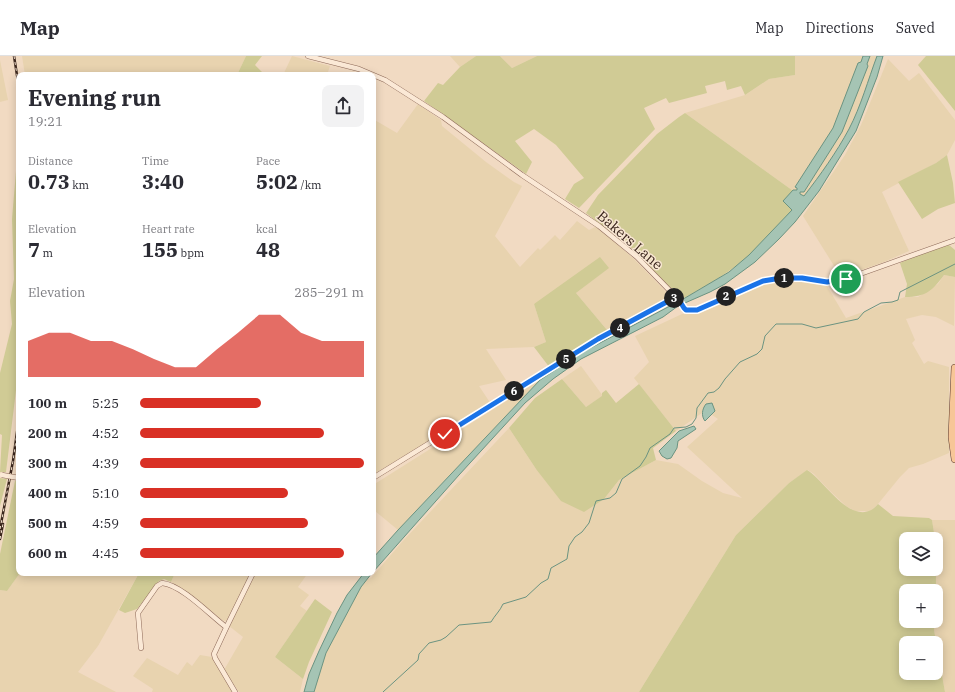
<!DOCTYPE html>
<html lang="en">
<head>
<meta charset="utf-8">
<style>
  :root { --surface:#fff; --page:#f2f2f3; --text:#2b2b33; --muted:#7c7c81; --line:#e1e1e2; --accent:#d93025 }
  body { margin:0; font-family:"IBM Plex Serif",serif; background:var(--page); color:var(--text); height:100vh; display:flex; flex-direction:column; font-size:15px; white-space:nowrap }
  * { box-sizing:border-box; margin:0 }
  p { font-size:13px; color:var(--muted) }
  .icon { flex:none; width:22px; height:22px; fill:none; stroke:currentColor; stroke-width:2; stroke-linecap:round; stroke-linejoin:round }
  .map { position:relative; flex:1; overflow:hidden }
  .details { position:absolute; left:16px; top:16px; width:360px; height:504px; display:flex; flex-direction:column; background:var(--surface); border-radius:8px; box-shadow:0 2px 10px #0003 }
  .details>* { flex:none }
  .buttons { position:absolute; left:899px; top:476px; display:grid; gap:8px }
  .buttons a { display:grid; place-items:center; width:44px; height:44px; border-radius:8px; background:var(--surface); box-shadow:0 2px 10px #0003; font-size:20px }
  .pin { position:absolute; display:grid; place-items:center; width:34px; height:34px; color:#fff; margin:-17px; border:2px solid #fff; border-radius:50%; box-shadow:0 1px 4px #0007 }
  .km { position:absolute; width:20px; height:20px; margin:-10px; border-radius:50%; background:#222; color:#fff; font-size:11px; line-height:20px; text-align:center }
  .round { display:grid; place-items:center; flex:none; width:42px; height:42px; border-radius:8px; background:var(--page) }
  .headline { display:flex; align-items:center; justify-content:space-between; height:68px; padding:0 12px }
  h1 { font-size:22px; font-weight:700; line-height:30px }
  .figures { display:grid; grid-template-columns:repeat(3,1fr); gap:6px; height:68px; padding:4px 12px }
  .figures div { display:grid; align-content:center }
  .figures b { font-size:20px; font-weight:700 }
  .figures small { font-size:11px; font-weight:400 }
  .figures p { font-size:11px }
  .chart { height:112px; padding:8px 12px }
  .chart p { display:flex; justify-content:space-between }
  .chart svg { width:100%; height:72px; margin-top:4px; fill:var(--accent); opacity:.7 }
  ul { padding:0 12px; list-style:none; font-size:13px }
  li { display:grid; grid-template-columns:64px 48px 1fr; align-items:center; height:30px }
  li i { height:10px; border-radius:5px; background:var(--accent) }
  header { display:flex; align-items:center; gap:24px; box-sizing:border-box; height:56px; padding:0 20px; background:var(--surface); border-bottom:1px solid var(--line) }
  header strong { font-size:19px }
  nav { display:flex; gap:22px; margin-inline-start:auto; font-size:14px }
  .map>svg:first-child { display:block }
  .farmland { fill:#e8d3af }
  .green { fill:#d0cb95; fill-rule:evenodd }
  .water { fill:#a5c4b4; stroke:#6b9381 }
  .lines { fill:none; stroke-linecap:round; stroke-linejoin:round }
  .stream { stroke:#6b9381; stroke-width:1 }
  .street-casing { stroke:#8d6958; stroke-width:5.5 }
  .primary-casing { stroke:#5a382c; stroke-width:8 }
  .street { stroke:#fbe9d6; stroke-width:4.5 }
  .primary { stroke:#f7c697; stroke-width:7 }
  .rail-casing { stroke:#3b261d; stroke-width:2.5 }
  .rail { stroke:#f8e6d2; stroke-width:1; stroke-dasharray:3; stroke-linecap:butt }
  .street-bridge-casing { stroke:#8d6958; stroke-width:5.5; stroke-linecap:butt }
  .street-bridge { stroke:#fbe9d6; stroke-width:4.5 }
  .route-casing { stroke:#fff; stroke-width:8 }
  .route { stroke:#1a73e8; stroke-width:5 }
  .labels { text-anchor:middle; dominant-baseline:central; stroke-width:3; stroke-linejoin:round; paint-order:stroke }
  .street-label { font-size:14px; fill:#3b261d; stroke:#f8e6d2 }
</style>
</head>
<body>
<header>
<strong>Map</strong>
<nav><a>Map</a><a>Directions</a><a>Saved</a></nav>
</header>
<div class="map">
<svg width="955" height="636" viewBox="0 0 955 636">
  <rect width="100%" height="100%" fill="#f1dac2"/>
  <g class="farmland">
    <polygon points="22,0 246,0 237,19 25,19"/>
    <polygon points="292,0 330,10 327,19 283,19"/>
    <polygon points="450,0 476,0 460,11"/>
    <polygon points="500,0 537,0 512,12"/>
    <polygon points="795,0 877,0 865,36 850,71 824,114 803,142 685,57 745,39 769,23 795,19"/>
    <polygon points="888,3 909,25 919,17 955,64 955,84 947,99 936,107 882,136 909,195 884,206 841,221 803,160 845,99 861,69"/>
    <polygon points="0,4 8,44 0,46"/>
    <polygon points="418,48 441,64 442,70 486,106 514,126 522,130 495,180 520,211 538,192 540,194 555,179 560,184 577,165 589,174 597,170 635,204 668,238 668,242 607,274 576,237 608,212 534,248 546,286 534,291 486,293 506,324 479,330 491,348 374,418 373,63 397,77"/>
    <polygon points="944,219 955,221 954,270 936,261 922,259 906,263 915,284 912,287 924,308 928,305 949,311 949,397 923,408 909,412 900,421 878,448 870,455 855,455 846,450 828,433 814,418 808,414 789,427 736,479 639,636 314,636 326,597 361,531 368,523 371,522 401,487 509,372 536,413 604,443 619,424 656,404 678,408 702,425 723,437 742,442 687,391 718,363 712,359 702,357 676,375 634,322 649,306 635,280 682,258 695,257 713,250 765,227 805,226 827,230 846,262 905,241 918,241 938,228"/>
    <polygon points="581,310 603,340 586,351 562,323"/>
    <polygon points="540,324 398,474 375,455 373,455 373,429"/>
    <polygon points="932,464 955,464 955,636 945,636 934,574 935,565 936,565 936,483 935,483"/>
    <polygon points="20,517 139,517 98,590 78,616 116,636 0,636 0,534 7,535"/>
    <polygon points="175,517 251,517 227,564 225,565 222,564 193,540 171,526"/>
    <polygon points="256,517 308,517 298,531 309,539 300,550 307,555 275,601 303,623 300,636 239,636 224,614 243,581 229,570"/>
    <polygon points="200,599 212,601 233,636 152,636 153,633 133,620 147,602 178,619 187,606 192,610"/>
  </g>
  <g class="green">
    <polygon points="246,0 262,0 255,9 265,19 237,19"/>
    <polygon points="476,0 500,0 512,12 537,0 795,0 795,19 769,23 745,39 741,30 727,34 725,25 705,30 707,37 669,47 666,42 644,52 655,73 579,152 565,143 574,128 584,122 556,89 534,73 515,85 532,106 526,118 424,45 438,27 443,29 460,11"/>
    <polygon points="926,0 955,0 955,55 918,9"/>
    <path d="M685,57L803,142C781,168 758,195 729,215C715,225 699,233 685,242C665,230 652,211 635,195C620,181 602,170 586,157L598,139L657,78L679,61Z"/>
    <polygon points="947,99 953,127 955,147 938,153 922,163 898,126 936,107"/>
    <polygon points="16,115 19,118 19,310 6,416 0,416 2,379 0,378 0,317 12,268 10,245 14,223 12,163"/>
    <path d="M949,189L955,194V221L944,219C932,235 926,241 905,241L907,228L900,207L925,196Z"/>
    <polygon points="600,201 609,212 576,237 607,274 550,312 534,291 546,286 534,248"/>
    <polygon points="562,323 586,351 602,340 602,337 606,334 616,347 639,328 676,375 653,392 656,404 619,424 604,443 584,456 561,445 536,413 509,372 535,342"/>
    <path d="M807,414C824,424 848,466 871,454C873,453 876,450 878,448L893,460L929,462L932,464L935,483H906V513H936V495V535H906V565H935L934,574L945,636H639L736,479L789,427ZM906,587H936V617H906Z"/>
    <polygon points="0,422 7,423 0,450"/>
    <polygon points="15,425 19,425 20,517 7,535 0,534 0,498"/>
    <polygon points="139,517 175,517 171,526 164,523 159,525 137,553 125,557 119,554"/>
    <polygon points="315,543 332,556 309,606 303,623 275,601"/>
  </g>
  <g class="water">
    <path d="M863,0H870L867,8L868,10L842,76L804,136H800V138L804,140C821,118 836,97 849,73C861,50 868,24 877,0H883L877,21L856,75L819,135L795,166L779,183L755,206L725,228L710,236L678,250L663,261L581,303L553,323L525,347L459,419L373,516V502L398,474L540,324L581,297L685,242L729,216L749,199L792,154L783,145L793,134H797V132L795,131L833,72L858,7L861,6Z"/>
    <path d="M712,347L715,355L705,365C701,360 702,353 706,348Z"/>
    <polygon points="694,370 696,373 678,385 677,392 671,402 667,403 662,400 659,395 679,375"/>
    <polygon points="364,517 372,517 361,531 326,597 314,636 304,636 309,618 319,595 337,557 347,539"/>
  </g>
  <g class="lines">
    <path class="stream" d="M383,636L418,604L419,598L429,587L441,584L446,581L459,569L491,566C495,559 500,555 503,548L526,541L541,527L548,523L551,512L567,503L569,490L575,481L582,476L589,467L596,445L610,442L616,437L622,423L640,410L646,401L650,392L670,378L674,372L686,371L692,368L696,362L697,352L708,337L714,336L719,332L725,323L740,306L757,298L762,293L765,280L776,268H802L816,272L858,263L864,256L881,247L892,246L898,244L900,236L955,208"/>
    <defs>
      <g id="street">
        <path d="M308,0L359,13L385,24L443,61L522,119L599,170L637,201L674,239V242C686,248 678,256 697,254L763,225L781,222H802L827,226L846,223L955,184"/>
        <polyline points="373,422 598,283 674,242"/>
        <path d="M141,592L138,557L157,530L162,527C182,529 210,559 226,571"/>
        <polyline points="235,636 215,602 214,598 227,570 253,517"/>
      </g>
      <polyline id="primary" points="955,312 952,381 955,403"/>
    </defs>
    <use href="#street" class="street-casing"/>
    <use href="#primary" class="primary-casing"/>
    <use href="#street" class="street"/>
    <use href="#primary" class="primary"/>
    <defs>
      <g id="rail">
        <polyline points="14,0 19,32"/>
        <polyline points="0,473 13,405 19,362"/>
        <polyline points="0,483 3,468"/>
      </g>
    </defs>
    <use href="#rail" class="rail-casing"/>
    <use href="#rail" class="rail"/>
    <defs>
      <polyline id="street-bridge" points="2,419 19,422"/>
    </defs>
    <use href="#street-bridge" class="street-bridge-casing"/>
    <use href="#street-bridge" class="street-bridge"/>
  </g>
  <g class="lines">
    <defs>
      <polyline id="route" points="445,378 598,283 674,242 679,244 684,252 686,254 697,254 763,225 781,222 802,222 827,226 846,223"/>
    </defs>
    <use href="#route" class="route-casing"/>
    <use href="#route" class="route"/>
  </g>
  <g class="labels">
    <g class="street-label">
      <text transform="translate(630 184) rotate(41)">Bakers Lane</text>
    </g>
  </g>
</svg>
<div class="buttons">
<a><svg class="icon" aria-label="layers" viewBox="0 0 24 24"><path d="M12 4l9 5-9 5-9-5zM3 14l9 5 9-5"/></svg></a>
<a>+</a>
<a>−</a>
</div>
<div class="pin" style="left:846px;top:223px;background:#1e9e55"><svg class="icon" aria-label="arrive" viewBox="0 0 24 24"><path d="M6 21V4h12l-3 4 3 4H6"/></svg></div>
<div class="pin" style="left:445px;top:378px;background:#d93025"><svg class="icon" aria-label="check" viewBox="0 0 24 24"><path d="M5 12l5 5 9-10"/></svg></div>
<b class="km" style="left:784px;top:222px">1</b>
<b class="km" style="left:726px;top:240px">2</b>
<b class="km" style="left:674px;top:242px">3</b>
<b class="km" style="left:620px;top:272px">4</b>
<b class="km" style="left:566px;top:303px">5</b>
<b class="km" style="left:514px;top:335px">6</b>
<section class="details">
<div class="headline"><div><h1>Evening run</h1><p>19:21</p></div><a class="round"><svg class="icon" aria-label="share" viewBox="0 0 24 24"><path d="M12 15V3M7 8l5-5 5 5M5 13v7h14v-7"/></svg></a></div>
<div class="figures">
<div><p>Distance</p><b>0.73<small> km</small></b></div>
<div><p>Time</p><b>3:40</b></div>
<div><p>Pace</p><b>5:02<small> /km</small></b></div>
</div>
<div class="figures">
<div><p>Elevation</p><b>7<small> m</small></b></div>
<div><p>Heart rate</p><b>155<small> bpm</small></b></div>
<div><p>kcal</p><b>48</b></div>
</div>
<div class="chart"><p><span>Elevation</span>285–291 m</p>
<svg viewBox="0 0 160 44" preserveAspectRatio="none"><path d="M0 44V22L10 17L20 17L30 22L40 22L50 27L60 33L70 38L80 38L90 27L100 17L110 6L120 6L130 17L140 22L150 22L160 22V44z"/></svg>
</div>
<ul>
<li><b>100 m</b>5:25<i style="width:54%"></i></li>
<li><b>200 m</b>4:52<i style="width:82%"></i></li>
<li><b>300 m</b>4:39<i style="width:100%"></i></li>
<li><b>400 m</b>5:10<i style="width:66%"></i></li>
<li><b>500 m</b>4:59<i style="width:75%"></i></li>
<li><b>600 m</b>4:45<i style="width:91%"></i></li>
</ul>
</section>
</div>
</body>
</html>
